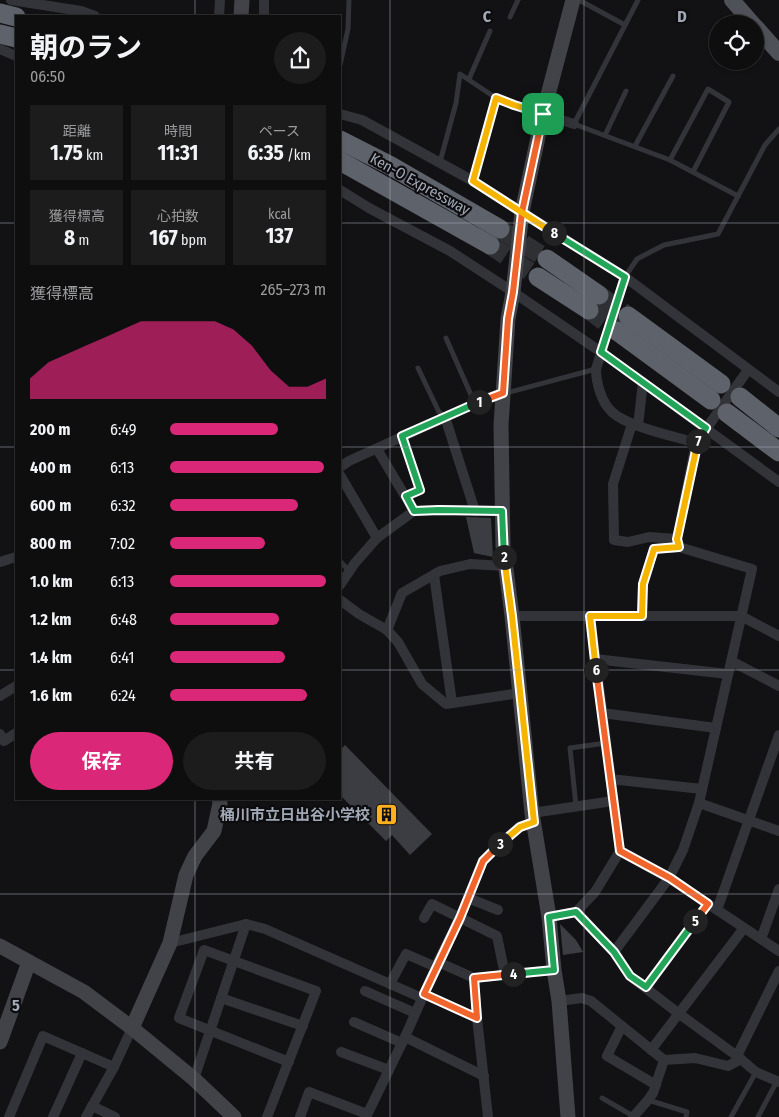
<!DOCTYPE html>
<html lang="ja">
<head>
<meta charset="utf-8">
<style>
  :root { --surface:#0e0e0f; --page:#1c1c1d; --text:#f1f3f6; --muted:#9b9c9e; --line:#2e2e2f; --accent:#db2777 }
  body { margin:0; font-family:"Fira Sans Condensed","Noto Sans JP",sans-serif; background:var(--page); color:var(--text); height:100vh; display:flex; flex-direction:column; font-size:19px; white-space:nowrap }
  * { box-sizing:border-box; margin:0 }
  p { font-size:16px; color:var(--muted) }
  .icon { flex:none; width:28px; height:28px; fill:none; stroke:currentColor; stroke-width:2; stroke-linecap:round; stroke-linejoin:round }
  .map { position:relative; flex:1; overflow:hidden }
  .details { position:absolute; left:15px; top:15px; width:326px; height:785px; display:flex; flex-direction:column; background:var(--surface); border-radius:0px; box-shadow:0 1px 4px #0004,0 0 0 1px var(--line) }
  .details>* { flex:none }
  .controls { position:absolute; left:709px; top:15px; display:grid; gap:10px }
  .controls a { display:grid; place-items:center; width:55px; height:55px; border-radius:50%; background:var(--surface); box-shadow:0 1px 4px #0004,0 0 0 1px var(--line); font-size:25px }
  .pin { position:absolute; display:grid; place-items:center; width:42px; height:42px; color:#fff; margin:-21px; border-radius:10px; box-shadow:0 2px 8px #0006 }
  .km { position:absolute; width:25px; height:25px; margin:-12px; border-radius:50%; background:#222; color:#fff; font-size:14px; line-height:25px; text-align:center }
  .round { display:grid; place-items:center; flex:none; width:52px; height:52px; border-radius:26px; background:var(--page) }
  .head { display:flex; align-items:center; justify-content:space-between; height:85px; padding:0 15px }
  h1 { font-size:28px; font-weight:700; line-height:38px }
  .metrics { display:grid; grid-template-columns:repeat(3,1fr); gap:8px; height:85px; padding:5px 15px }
  .metrics div { display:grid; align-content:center; border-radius:0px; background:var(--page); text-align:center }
  .metrics b { font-size:21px; font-weight:700 }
  .metrics small { font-size:14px; font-weight:400 }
  .metrics p { font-size:14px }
  .chart { height:140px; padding:10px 15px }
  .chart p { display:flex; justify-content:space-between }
  .chart svg { width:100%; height:90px; margin-top:5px; fill:var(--accent); opacity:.7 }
  .action { display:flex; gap:10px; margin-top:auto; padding:10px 15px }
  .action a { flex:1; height:58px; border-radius:30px; background:var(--accent); color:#fff; font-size:20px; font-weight:700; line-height:58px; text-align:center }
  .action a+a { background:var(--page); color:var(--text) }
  ul { padding:0 15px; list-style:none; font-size:16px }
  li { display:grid; grid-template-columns:80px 60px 1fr; align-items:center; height:38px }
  li i { height:12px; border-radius:6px; background:var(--accent) }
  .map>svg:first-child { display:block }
  .building { fill:#3c3d42 }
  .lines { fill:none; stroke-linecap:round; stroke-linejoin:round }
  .highway-tunnel { stroke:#2f3034; stroke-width:19; stroke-dasharray:19 9; stroke-linecap:butt }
  .lane { stroke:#333439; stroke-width:5 }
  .street { stroke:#333439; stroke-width:10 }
  .secondary { stroke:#414349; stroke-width:15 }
  .primary { stroke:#4f5159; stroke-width:16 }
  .highway { stroke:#5e626b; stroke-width:19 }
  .highway-bridge { stroke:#5e626b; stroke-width:19 }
  .split-1-casing { stroke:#fff; stroke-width:10 }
  .split-2-casing { stroke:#fff; stroke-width:10 }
  .split-3-casing { stroke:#fff; stroke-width:10 }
  .split-4-casing { stroke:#fff; stroke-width:10 }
  .split-5-casing { stroke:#fff; stroke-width:10 }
  .split-6-casing { stroke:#fff; stroke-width:10 }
  .split-7-casing { stroke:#fff; stroke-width:10 }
  .split-8-casing { stroke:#fff; stroke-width:10 }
  .split-9-casing { stroke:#fff; stroke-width:10 }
  .split-1 { stroke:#f0652b; stroke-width:6 }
  .split-2 { stroke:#22a559; stroke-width:6 }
  .split-3 { stroke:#f5b400; stroke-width:6 }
  .split-4 { stroke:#f0652b; stroke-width:6 }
  .split-5 { stroke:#22a559; stroke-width:6 }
  .split-6 { stroke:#f0652b; stroke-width:6 }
  .split-7 { stroke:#f5b400; stroke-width:6 }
  .split-8 { stroke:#22a559; stroke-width:6 }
  .split-9 { stroke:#f5b400; stroke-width:6 }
  .grid { fill:none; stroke:#a2a9b6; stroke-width:1; stroke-opacity:0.55 }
  .labels { text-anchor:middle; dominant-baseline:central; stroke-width:4.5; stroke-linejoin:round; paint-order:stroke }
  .street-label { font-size:15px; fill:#a2a9b6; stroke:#0d0d0f }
  .poi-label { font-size:15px; font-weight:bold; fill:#a2a9b6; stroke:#0d0d0f; text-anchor:end }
  .grid-label { font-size:16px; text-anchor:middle; font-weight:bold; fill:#a2a9b6; stroke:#0d0d0f; stroke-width:4.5; stroke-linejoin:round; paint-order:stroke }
</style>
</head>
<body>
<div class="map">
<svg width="779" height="1117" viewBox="0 0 779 1117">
  <rect width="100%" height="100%" fill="#121214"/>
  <g class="building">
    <polygon points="466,517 491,518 493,557 474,553"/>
    <polygon points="345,745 432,834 410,855 392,835 386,841 340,795 340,750"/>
    <polygon points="560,924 576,940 583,952 563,955"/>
  </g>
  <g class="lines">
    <g class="highway-tunnel">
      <polyline points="500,229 547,259"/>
      <polyline points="490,245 538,277"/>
      <polyline points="599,295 628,316"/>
      <polyline points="589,310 617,331"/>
    </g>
    <g class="lane">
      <polyline points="579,0 625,25"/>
      <polyline points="638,0 574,124 670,160 738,196"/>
      <polyline points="510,17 518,0"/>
      <polyline points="340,65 348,29 349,0"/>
      <polyline points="469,79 490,31"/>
      <polyline points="605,135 626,91"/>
      <polyline points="635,146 673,76"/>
      <polyline points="670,160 708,89 729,102 693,172"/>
      <polyline points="440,162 456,103 460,74 496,98 514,105"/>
      <polyline points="473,181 496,98"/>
      <polyline points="625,277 637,259 664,245 718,234 765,145 779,129"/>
      <polyline points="446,338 475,404"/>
      <polyline points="418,368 439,412 445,417"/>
      <polyline points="506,393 596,369"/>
      <polyline points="402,437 420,490 405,496"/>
      <polyline points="340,561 349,571"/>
      <polyline points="576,806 570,748 606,743"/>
      <polyline points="602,1098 633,1116"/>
      <polyline points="648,1100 687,1112 686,1117"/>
      <polyline points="731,1117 756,1072"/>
      <polyline points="758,1117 777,1081"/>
    </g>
    <g class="street">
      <polyline points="11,0 81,11 95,16"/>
      <polyline points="264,0 264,16"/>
      <polyline points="219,16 220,0"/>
      <polyline points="0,49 16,56"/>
      <polyline points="514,105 574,124"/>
      <polyline points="340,114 362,120 473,181 625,277 779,392"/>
      <polyline points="340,190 369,208 450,251 513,292 601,352 779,482"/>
      <path d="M625,277L596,369C596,382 601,402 612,412C628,427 674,436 696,443"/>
      <polyline points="445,417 475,511"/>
      <polyline points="632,424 613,484 614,540 628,542 649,537 677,539"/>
      <polyline points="638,426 643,382"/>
      <polyline points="377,449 414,511"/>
      <polyline points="340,467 349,461 487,398 503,393"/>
      <polyline points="340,475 377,538"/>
      <polyline points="0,562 16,557"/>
      <polyline points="434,575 452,703"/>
      <polyline points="340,585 355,563 377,538 414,511 439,510 502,511"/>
      <polyline points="340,600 359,614 387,630 398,642 422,684 446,704 520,693"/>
      <polyline points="512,616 741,616 779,636"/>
      <polyline points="642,616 643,584 654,549 679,547"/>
      <polyline points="387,630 402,593 440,571 470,564 505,566"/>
      <polyline points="595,659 728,674"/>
      <polyline points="731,661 779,686"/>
      <polyline points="0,696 16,686"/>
      <polyline points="602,713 716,728"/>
      <polyline points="0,734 4,741 16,733"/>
      <polyline points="610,779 702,789"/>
      <polyline points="699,803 779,831"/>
      <polyline points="532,813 613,801"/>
      <polyline points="620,851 669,878 779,951"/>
      <polyline points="468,898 498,910"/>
      <polyline points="717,910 779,735"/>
      <polyline points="576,912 614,952 630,976 678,1013 737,1056"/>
      <polyline points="549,917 576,912 595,892 620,851 590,616"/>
      <polyline points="424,918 432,904 497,936 505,975"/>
      <polyline points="761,939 779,889"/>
      <polyline points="170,943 246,924 265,929 422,998"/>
      <polyline points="614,952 669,878 683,850 699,803 752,569 679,547 677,539 696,443 748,370"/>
      <polyline points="438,962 474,978 554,970"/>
      <polyline points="779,971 737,1056 756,1072 779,1082"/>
      <polyline points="474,978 477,1018 488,1117"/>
      <polyline points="390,984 406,954 436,967"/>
      <polyline points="646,987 708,904"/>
      <polyline points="365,991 415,1013"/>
      <polyline points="424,994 477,1018"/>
      <polyline points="221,998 303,1026"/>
      <polyline points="559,1001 582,998 591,1001 664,1060 695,1058 728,1066 741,1059"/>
      <polyline points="354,1022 402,1043"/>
      <polyline points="622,1026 607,1056 656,1085"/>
      <polyline points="405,1037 484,1076"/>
      <polyline points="651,1050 744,928"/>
      <polyline points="341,1052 389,1070"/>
      <polyline points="194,1079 246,924"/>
      <polyline points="92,1106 115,1117"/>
      <polyline points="9,1117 43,1036 114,1067"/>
      <polyline points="53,1117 82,1053"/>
      <polyline points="86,1117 114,1067 132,1028"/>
      <polyline points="267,1117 316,991 204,950 179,1018 289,1062"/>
      <polyline points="300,1117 309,1092 367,1114"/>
      <polyline points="366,1117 405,1037 438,962 460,917 483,861 519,827 534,822"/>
      <polyline points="633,1117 648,1100 653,1093 664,1060"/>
    </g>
    <g class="secondary">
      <polyline points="241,16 242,0"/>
      <polyline points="0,946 84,992 132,1028 194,1079 234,1117"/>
      <polyline points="132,1028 170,943 186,875 195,856 214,831 220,803 219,799"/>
      <polyline points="0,1042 29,962"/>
      <polyline points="568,1117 559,1001 554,970 549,917 532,813 512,616 503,546 501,425 508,319 513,292 522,212 543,114 573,0"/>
    </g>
    <g class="primary">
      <polyline points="732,0 753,24"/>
      <polyline points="755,26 779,53"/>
    </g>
    <g class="highway">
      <polyline points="0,34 16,38"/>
      <polyline points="340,140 391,166 500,229"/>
      <polyline points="340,161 490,245"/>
      <polyline points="547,259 599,295"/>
      <polyline points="538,277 589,310"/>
      <polyline points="628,316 721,384"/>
      <polyline points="617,331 711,400"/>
      <polyline points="740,397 779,428"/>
      <polyline points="727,413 779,452"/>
    </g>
    <polyline class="highway-bridge" points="0,13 16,17"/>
  </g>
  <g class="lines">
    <defs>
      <polyline id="split-1" points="479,402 503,393 508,319 513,292 522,212 543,114"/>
      <polyline id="split-2" points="479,402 402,436 420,490 406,496 414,511 439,510 502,511 504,557"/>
      <polyline id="split-3" points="500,844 520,827 534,822 512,616 504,557"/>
      <polyline id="split-4" points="500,844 483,861 460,918 424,994 477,1018 474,978 513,974"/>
      <polyline id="split-5" points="513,974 554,970 549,917 576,912 614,952 630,976 646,987 695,921"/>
      <polyline id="split-6" points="596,670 620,851 670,878 708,904 695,921"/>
      <polyline id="split-7" points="596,670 590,616 642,616 643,584 654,549 679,547 677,539 698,441"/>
      <polyline id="split-8" points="554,233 625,277 601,352 706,428 698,441"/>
      <polyline id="split-9" points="543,114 514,105 496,98 473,181 554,233"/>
    </defs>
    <use href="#split-1" class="split-1-casing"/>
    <use href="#split-2" class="split-2-casing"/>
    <use href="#split-3" class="split-3-casing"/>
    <use href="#split-4" class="split-4-casing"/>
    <use href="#split-5" class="split-5-casing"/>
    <use href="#split-6" class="split-6-casing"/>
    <use href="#split-7" class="split-7-casing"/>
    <use href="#split-8" class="split-8-casing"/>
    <use href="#split-9" class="split-9-casing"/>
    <use href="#split-1" class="split-1"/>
    <use href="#split-2" class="split-2"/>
    <use href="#split-3" class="split-3"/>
    <use href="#split-4" class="split-4"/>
    <use href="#split-5" class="split-5"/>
    <use href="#split-6" class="split-6"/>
    <use href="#split-7" class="split-7"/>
    <use href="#split-8" class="split-8"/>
    <use href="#split-9" class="split-9"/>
  </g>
  <path class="grid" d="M195,0V16M390,0V1117M584,0V1117M0,223H16M340,223H779M0,447H16M340,447H779M0,670H16M340,670H779M195,799V1117M0,894H779"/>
  <defs>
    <symbol id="building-square" viewBox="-11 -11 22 22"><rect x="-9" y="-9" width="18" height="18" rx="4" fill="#ffaf1f" stroke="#0d0d0f"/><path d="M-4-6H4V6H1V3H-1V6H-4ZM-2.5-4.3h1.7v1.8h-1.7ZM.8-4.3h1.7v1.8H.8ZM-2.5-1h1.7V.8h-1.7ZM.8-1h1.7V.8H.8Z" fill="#111"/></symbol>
  </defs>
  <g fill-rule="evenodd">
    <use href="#building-square" x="374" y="802" width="25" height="25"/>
  </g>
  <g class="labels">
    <g class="street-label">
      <text transform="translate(420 184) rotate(29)">Ken-O Expressway</text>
    </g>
    <g class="poi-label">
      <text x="370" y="815">桶川市立日出谷小学校</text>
    </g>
  </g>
  <g class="grid-label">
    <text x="487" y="22">C</text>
    <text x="682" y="22">D</text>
    <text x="16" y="1011">5</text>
  </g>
</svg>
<div class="controls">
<a><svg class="icon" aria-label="locate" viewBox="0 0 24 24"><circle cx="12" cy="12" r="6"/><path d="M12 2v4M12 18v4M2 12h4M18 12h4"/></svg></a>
</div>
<div class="pin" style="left:543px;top:114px;background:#1e9e55"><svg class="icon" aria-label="arrive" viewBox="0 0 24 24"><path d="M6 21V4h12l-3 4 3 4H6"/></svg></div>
<b class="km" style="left:479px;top:402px">1</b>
<b class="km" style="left:504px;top:557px">2</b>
<b class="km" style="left:500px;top:844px">3</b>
<b class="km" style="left:513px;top:974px">4</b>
<b class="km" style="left:695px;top:921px">5</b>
<b class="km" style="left:596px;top:670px">6</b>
<b class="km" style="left:698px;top:441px">7</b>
<b class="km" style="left:554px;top:233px">8</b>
<section class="details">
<div class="head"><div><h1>朝のラン</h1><p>06:50</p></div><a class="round"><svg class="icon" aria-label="share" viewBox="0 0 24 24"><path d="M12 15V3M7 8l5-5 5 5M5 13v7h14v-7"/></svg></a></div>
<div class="metrics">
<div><p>距離</p><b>1.75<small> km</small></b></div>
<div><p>時間</p><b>11:31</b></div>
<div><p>ペース</p><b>6:35<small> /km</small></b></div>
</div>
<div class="metrics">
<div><p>獲得標高</p><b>8<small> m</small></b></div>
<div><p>心拍数</p><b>167<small> bpm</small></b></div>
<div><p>kcal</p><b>137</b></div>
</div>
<div class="chart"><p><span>獲得標高</span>265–273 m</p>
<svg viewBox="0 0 160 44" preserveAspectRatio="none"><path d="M0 44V34L10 26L20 22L30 18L40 14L50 10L60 6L70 6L80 6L90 6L100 6L110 10L120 18L130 30L140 38L150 38L160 34V44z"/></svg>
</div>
<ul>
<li><b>200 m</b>6:49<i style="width:69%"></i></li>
<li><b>400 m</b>6:13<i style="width:99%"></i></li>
<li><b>600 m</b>6:32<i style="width:82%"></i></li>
<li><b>800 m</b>7:02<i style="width:61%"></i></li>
<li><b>1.0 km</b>6:13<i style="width:100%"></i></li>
<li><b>1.2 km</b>6:48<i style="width:70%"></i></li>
<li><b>1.4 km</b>6:41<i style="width:74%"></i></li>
<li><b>1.6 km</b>6:24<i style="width:88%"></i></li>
</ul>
<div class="action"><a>保存</a><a>共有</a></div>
</section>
</div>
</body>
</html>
